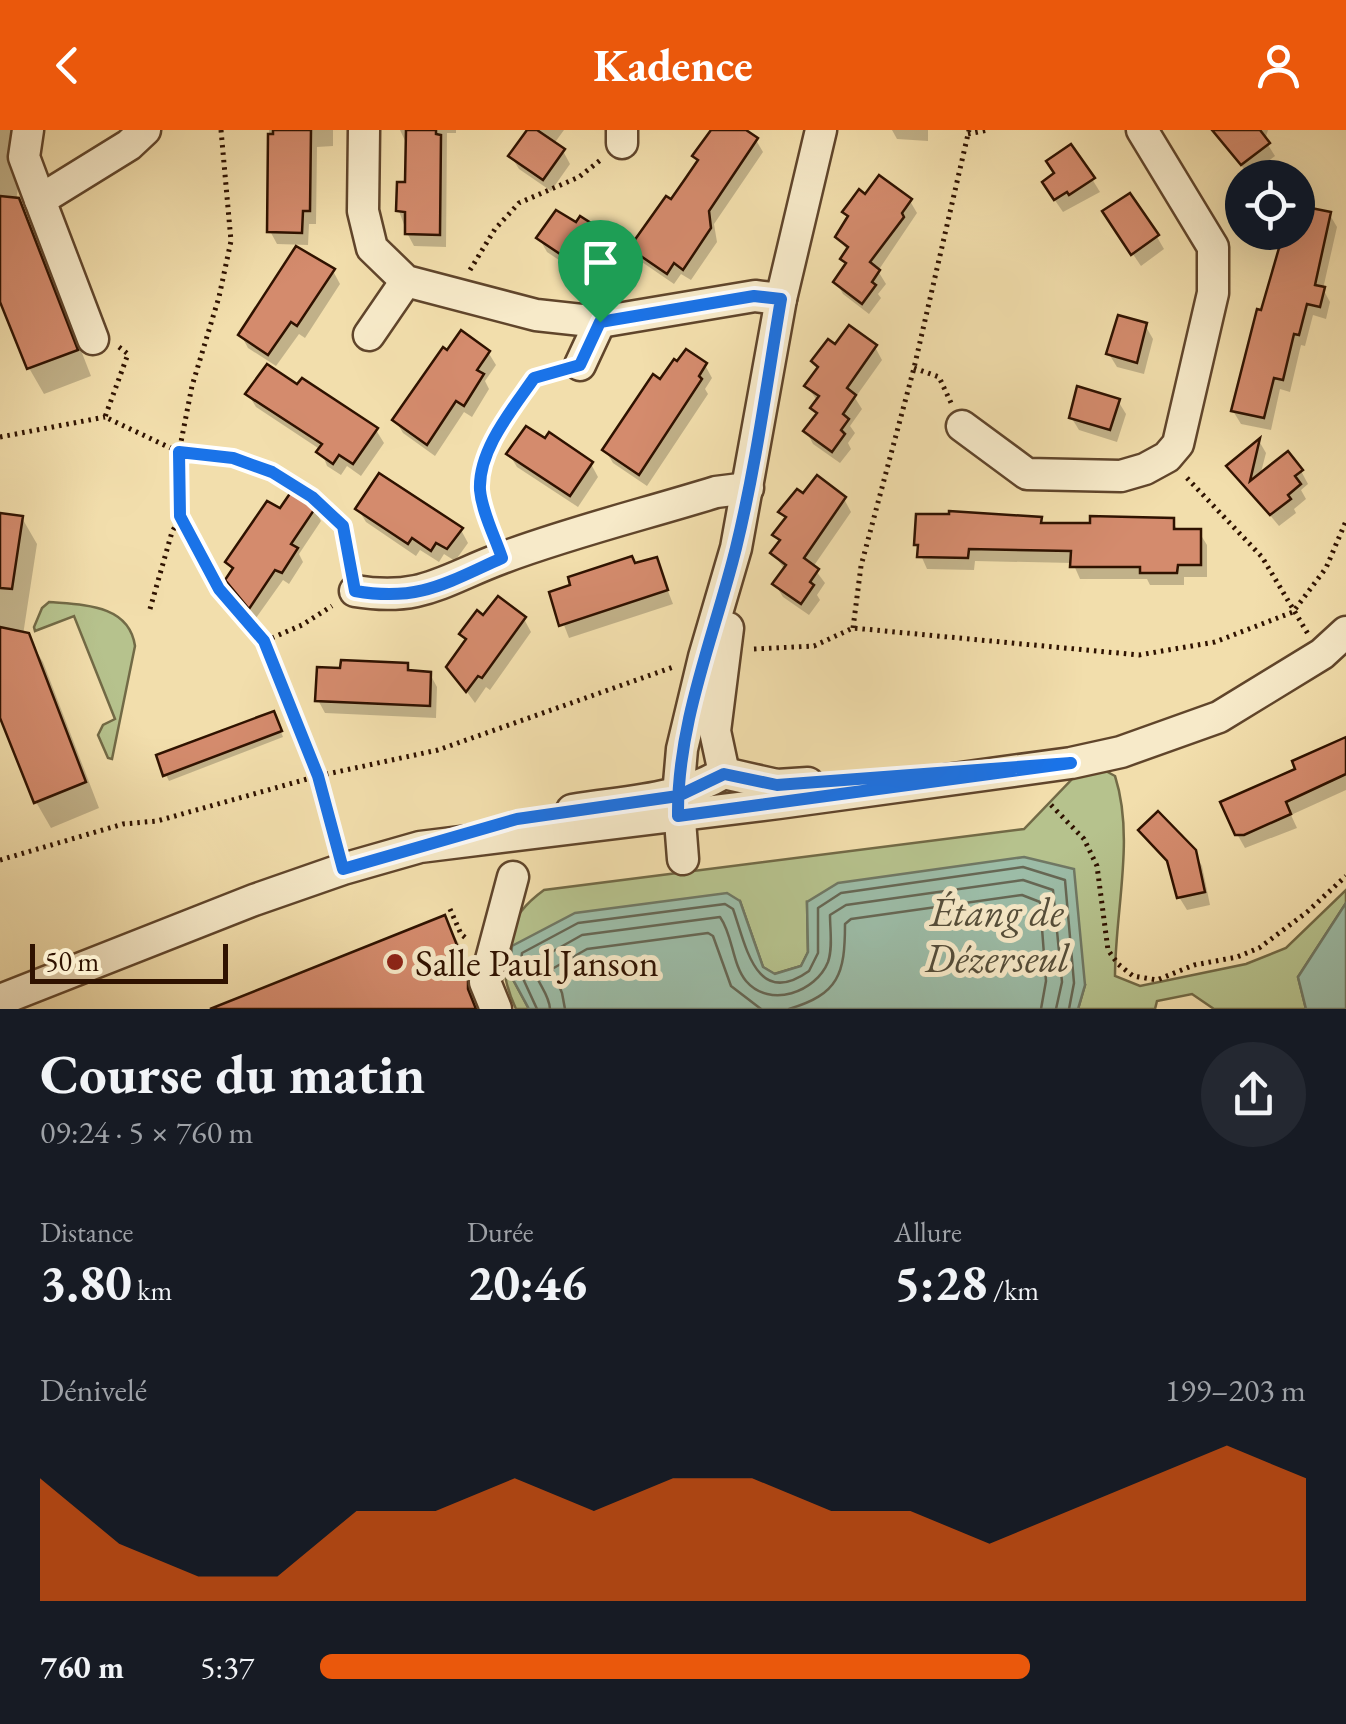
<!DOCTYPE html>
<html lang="fr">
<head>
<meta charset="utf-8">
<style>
  :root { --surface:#171b24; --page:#242831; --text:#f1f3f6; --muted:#9ea1a6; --accent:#ea580c }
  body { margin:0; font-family:"EB Garamond",serif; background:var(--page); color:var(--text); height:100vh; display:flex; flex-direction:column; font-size:38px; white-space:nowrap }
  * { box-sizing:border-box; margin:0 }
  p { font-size:32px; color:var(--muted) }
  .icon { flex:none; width:55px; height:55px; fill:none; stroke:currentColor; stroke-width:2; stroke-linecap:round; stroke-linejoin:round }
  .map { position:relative; height:879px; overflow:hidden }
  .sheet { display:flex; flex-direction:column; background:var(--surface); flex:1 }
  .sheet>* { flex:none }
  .tools { position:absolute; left:1225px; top:30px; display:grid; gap:20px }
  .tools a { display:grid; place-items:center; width:90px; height:90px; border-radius:50%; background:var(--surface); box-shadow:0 10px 40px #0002; font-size:50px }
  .scale { position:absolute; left:30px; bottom:25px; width:198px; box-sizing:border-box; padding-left:10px; border:5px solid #2f1200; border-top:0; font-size:28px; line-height:35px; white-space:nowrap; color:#2f1200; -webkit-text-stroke:8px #f7eac9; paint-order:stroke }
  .pin { position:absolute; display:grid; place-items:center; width:85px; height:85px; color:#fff; margin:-102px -42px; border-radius:50% 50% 50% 0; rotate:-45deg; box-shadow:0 0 10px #0007 }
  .pin .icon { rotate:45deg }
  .round { display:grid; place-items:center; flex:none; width:105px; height:105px; border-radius:52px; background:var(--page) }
  .summary { display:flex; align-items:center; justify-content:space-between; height:170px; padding:0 40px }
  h1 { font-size:55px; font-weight:700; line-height:75px }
  .stats { display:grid; grid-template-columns:repeat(3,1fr); gap:15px; height:170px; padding:10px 40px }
  .stats div { display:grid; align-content:center }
  .stats b { font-size:50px; font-weight:700 }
  .stats small { font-size:28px; font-weight:400 }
  .stats p { font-size:28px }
  .chart { height:280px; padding:20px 40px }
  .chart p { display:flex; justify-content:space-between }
  .chart svg { width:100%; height:180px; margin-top:10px; fill:var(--accent); opacity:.7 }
  ul { padding:0 40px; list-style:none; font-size:32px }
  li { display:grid; grid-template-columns:160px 120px 1fr; align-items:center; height:75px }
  li i { height:25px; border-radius:12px; background:var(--accent) }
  header { display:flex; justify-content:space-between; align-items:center; height:130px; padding:0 40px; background:var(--accent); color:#fff; font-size:45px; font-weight:700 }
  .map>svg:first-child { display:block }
  .green { fill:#b6c28d; stroke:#726a46; stroke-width:2.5 }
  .water { fill:#9cbca7; stroke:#707864; stroke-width:2.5 }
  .shadow { fill:#0003 }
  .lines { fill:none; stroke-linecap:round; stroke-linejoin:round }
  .shore { stroke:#666754; stroke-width:2.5 }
  .building { fill:#d48b6d; stroke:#2f1200; stroke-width:2.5 }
  .minor-casing { stroke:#60452b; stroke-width:35 }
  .path { stroke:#2f1200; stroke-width:5; stroke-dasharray:2.5 5; stroke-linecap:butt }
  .minor { stroke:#f7eac9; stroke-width:30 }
  .route-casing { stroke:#fff; stroke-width:20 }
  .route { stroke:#1a73e8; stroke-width:12 }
  .poi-dot { fill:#8f2418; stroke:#f7eac9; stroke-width:4 }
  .labels { text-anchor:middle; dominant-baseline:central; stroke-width:10; stroke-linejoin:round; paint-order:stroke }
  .poi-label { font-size:38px; fill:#2f1200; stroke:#f7eac9; text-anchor:start }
  .water-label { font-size:40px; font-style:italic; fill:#554e3a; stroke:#f7eac9 }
</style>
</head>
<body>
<header><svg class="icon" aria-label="back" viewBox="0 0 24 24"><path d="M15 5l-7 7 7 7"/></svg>Kadence<svg class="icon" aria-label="person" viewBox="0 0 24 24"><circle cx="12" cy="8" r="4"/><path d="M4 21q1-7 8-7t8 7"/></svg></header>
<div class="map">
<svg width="1346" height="879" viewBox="0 0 1346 879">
  <rect width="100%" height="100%" fill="#f2deac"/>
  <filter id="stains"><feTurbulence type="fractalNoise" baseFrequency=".002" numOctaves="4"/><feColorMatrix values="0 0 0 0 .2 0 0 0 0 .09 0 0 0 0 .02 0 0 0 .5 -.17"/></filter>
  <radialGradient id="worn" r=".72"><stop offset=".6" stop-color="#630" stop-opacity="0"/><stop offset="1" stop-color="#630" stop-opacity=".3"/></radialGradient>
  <g class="green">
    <path d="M49,472C83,475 129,474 135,516L112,629L108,628L98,605L103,595L115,589L74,486L35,501L34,497L42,478Z"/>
    <path d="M1104,640L1115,646C1135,708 1115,781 1115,846L1140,856L1246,834L1286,818L1346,760V773L1298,847L1306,879H1214L1192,864L1157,871L1155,879H1078L1085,855L807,772L808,822L801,836L774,844L763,837L740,771L510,844L529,879H516C494,832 501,791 544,760L1024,699L1078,643Z"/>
  </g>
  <g class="water">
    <polygon points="1024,727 1074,739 1085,855 1078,879 529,879 510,844 512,816 575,783 727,763 740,771 763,837 775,844 801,836 808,822 807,772 838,753"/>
    <polygon points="1346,773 1346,879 1306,879 1298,847"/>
  </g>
  <g class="shadow">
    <polygon points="0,0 27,0 16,71 33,97 91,246 44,264 29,238 0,165"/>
    <polygon points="269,0 333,0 333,16 317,17 316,94 309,94 308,115 277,114 270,101"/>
    <polygon points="400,0 456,0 456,3 447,3 446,117 414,116 407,103 399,81 407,54 408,17"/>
    <polygon points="527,0 564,0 553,15 563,21 570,34 551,61 519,39 511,26"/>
    <polygon points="714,0 742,0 756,10 763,22 714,94 717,112 691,150 681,144 674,154 639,130 632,118 672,72 699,33 695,26"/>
    <polygon points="892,0 928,0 928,11 897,9"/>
    <polygon points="1268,0 1265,10 1275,26 1249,46 1216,1"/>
    <polygon points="1056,44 1092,49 1100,62 1063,82 1052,66"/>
    <polygon points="865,67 910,71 917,83 878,141 886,154 878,164 881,168 869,184 843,164 836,152 847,136 842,129 848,121 837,107 850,89 845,82"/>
    <polygon points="1303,79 1330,85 1337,97 1323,159 1330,172 1326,189 1313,185 1305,216 1301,215 1290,262 1280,259 1271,300 1241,294 1233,281 1263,183 1298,102"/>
    <polygon points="1113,95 1157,107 1164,119 1141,136"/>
    <polygon points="539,108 622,116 629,129 607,162 547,122"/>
    <polygon points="333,141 340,154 305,208 299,204 276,236 248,218 241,205"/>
    <polygon points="1145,195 1153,209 1144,244 1117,237 1109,224"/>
    <polygon points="875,217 882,230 855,268 862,279 850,296 855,303 848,313 851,319 840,333 813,314 806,301 817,286 813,278 818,272 807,256 819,240 814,231 835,218"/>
    <polygon points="488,222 496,235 485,251 489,259 472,287 464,282 435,326 403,303 395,290"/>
    <polygon points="705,235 712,248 705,259 708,264 647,356 613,333 605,320 661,252"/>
    <polygon points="248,264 376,300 384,313 361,346 347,336 341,345 327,336 321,320 256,277"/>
    <polygon points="1118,271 1126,284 1117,312 1079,300 1071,287"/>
    <polygon points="1259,311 1266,323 1260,346 1301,341 1308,354 1301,360 1306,369 1294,379 1296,383 1279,396 1229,336"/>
    <polygon points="509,324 591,334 598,347 578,377 517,337"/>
    <polygon points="844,369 851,382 813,437 825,453 817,465 820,470 809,485 783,467 775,454 785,440 773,423 780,414 775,405 786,390 782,382"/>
    <polygon points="314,379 321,391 299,424 303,432 289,454 283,450 256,488 228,451 234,442 228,432 280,382"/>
    <polygon points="358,379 461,400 468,413 455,431 444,424 439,432 420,420 416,426 366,392"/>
    <polygon points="0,385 22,388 37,414 23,505 27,506 43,532 99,678 51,698 36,672 0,581"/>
    <polygon points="1040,389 1044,396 1172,391 1179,402 1199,402 1207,415 1207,447 1184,447 1184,455 1150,455 1147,449 1080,449 1073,433 975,431 974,440 927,439 916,414"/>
    <polygon points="656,430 673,474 569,508 552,464"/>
    <polygon points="484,489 524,489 531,502 490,560 486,557 475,573 449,537 466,512 462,504"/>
    <polygon points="407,536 411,543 430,544 437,557 436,588 325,583 318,570"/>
    <polygon points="276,590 283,607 169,651 166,645 159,626"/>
    <polygon points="1346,610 1346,660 1291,685 1297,698 1245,718 1237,704 1298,640"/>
    <polygon points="1141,701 1194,722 1202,736 1210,775 1187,780 1179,767 1172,738"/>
    <polygon points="444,788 459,814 482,871 481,879 213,879"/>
  </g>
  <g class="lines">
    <g class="shore">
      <path d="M537,879L520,842L522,823L578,793L725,774L733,779C746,816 756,879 809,841L818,823V778L841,763L1023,737L1065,750L1074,853L1069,879"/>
      <path d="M550,879C549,861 532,849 534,832L582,805L720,787C733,805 732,834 746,851C770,879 816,862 828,832C833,818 830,800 830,785L846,775L1023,750L1053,760L1062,852L1056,879"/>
      <polyline points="565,879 562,863 552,839 587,819 708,803 713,806 731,856 761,879"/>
      <path d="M789,879C839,864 845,844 845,794L851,789L1022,765L1040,772L1046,851L1041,879"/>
    </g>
  </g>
  <g class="building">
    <polygon points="273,0 311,0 310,81 303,81 302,103 267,102 268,4 273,4"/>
    <polygon points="406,0 436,0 436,4 441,5 440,105 405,104 405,82 396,81 397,52 405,52"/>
    <polygon points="527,0 537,0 565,19 543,50 508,26"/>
    <polygon points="711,0 746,0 758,8 709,81 711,98 683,140 674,133 667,144 629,118 666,66 671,69 685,49 698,30 692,26"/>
    <polygon points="1212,0 1260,0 1270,13 1241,35"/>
    <polygon points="1071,14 1095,48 1069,65 1067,62 1054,70 1042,52 1054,43 1046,31"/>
    <polygon points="879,45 912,69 902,83 904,87 870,132 880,140 872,152 876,155 862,174 833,152 846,133 840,129 848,117 835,107 848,86 842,82 851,70 859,59 865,64"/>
    <polygon points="1130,63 1159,105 1131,125 1102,81"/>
    <polygon points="0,66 19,68 78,220 27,239 0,172"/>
    <polygon points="1301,76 1331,82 1315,155 1325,157 1320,177 1307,174 1299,205 1294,204 1283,250 1274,248 1264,288 1231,281 1257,179 1261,180 1279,118 1298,102"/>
    <polygon points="556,80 576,92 580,86 624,114 599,150 536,108"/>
    <polygon points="296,116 335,139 297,196 291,192 268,225 238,205"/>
    <polygon points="1118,185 1147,193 1137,233 1106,224"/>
    <polygon points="849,195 877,215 847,258 856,265 843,284 849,289 841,300 845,304 832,322 803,301 817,283 810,278 819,266 804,256 818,237 811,231 828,209 835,214"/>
    <polygon points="461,200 490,221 477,240 484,244 464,276 456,271 427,315 392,290 443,217 447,220"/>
    <polygon points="686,219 707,233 699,246 702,249 639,345 602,320 653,244 660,249 674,229 677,231"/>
    <polygon points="267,234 297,254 302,248 378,298 353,334 339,325 333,334 316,322 322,314 245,264"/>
    <polygon points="1077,256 1120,269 1110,300 1069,288"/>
    <polygon points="526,296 545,308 549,302 593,332 570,366 506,324"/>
    <polygon points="1260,308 1250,351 1288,321 1303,340 1295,346 1301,354 1288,365 1291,369 1270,385 1226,336"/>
    <polygon points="379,343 463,398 447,419 436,413 431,421 412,408 408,414 355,379"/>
    <polygon points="817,345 846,367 804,428 819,439 810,452 814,455 801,474 772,454 786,435 770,423 780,410 772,405 786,387 778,382 797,359 803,363"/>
    <polygon points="291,362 316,377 291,414 298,418 282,443 275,440 249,479 225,450 233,438 225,432 267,371 280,378"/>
    <polygon points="949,381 1042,387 1041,393 1090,393 1090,386 1174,388 1174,399 1201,399 1201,435 1178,435 1177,443 1140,443 1140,437 1070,437 1071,421 969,419 968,428 917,427 918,415 914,415 916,384 949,384"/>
    <polygon points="0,383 23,386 12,459 0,458"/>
    <polygon points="632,426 635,433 657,427 668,460 559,496 549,462 570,455 568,447"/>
    <polygon points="498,466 526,487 482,548 478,546 466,562 446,537 466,509 459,504 477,480 483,485"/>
    <polygon points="0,497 29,503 86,652 34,673 0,588"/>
    <polygon points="341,530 408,533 408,540 431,542 430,576 315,571 317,537 340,538"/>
    <polygon points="274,581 282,601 163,646 156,625"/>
    <polygon points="1346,607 1346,644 1286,672 1291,684 1244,705 1235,705 1220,672 1295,639 1292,631"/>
    <polygon points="1158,681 1196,720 1205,762 1177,768 1167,731 1138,700"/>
    <polygon points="445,785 468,843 468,859 476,879 210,879"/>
  </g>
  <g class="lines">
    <defs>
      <g id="minor">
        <polyline points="28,0 24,27 40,70"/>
        <polyline points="364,0 363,81 372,118 406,151 536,185 600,192 755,166 781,169"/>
        <polyline points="622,0 622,13"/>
        <polyline points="369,205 406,151"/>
        <polyline points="93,209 40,70 129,15 145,0"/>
        <polyline points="580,235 600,192"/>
        <polyline points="962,296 1027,344 1121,346 1145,339 1167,327 1178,314 1213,163 1213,117 1142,0"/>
        <path d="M355,461C421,472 443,450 502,428C571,402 645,384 716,362L748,358"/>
        <polyline points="724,643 715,601 728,498"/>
        <path d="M572,680C625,671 678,671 724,643L777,655L808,653"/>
        <polyline points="683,729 678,665 682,619 704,527 736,418 781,169 821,0"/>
        <polyline points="0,870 254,770 343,739 420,717 779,673 1071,633 1121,622 1219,587 1322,524 1346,502"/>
        <polyline points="496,879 485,852 513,747"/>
      </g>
    </defs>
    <use href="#minor" class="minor-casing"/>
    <g class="path">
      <polyline points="221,0 231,111 219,167 192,256 179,322 233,328 272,342 311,367 343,395 351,438"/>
      <polyline points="968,4 988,0"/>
      <polyline points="470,140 495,99 519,73 579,47 603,28"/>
      <polyline points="119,217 128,224 105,287 179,322 181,386 219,459 265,511 318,646 337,716"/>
      <polyline points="914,238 939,247 952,275"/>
      <polyline points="0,307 105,287"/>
      <polyline points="1187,348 1262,427 1308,504"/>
      <path d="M493,402C489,389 482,376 480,363C475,323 513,280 534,248L557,242"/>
      <polyline points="150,479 172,402 181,386"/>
      <polyline points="853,498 861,436 914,238 969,0"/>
      <polyline points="265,511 302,495 332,476"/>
      <polyline points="754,519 814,516 853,498 1139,525 1215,512 1293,482 1326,438 1346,391"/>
      <polyline points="1051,675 1084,709 1097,736 1108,820 1118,834 1133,846 1157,850 1194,835 1237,827 1259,818 1307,782 1346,746"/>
      <polyline points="0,730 123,694 157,691 318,646 438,620 676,536"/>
      <polyline points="450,779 461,804 468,810"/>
    </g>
    <use href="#minor" class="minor"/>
  </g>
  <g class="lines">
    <defs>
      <path id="route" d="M600,192L580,235L534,248C512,280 478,320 480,360C482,382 495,407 502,428C446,453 419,472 355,461L343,396L312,367L272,342L233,328L179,322L180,386L219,459L264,511L318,646L343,739L517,689L678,666L724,644L777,655L1071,633L678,686C677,593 714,507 736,418C756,336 767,252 781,169L754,166L600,192"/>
    </defs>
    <use href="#route" class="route-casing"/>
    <use href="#route" class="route"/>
  </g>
  <circle class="poi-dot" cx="395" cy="832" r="10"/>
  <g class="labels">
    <g class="poi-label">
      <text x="415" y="832">Salle Paul Janson</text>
    </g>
    <g class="water-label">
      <text x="997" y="782">Étang de<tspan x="997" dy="46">Dézerseul</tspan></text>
    </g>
  </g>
  <rect width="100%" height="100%" filter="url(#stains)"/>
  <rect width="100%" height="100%" fill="url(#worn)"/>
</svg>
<div class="tools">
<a><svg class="icon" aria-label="locate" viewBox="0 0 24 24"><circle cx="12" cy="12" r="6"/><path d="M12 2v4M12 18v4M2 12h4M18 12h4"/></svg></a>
</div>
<div class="scale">50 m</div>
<div class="pin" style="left:600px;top:192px;background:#1e9e55"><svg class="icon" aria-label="arrive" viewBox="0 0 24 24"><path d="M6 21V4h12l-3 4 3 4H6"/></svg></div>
</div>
<section class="sheet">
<div class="summary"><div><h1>Course du matin</h1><p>09:24 · 5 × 760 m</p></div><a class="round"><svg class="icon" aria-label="share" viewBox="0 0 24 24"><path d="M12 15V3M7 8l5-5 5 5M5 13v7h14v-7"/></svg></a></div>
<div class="stats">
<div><p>Distance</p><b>3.80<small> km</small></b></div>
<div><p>Durée</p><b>20:46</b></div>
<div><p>Allure</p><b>5:28<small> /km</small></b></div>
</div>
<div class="chart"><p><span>Dénivelé</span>199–203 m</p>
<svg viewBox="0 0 160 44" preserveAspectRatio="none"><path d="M0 44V14L10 30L20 38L30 38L40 22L50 22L60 14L70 22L80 14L90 14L100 22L110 22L120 30L130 22L140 14L150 6L160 14V44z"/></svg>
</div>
<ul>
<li><b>760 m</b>5:37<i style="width:72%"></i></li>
</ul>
</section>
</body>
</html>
